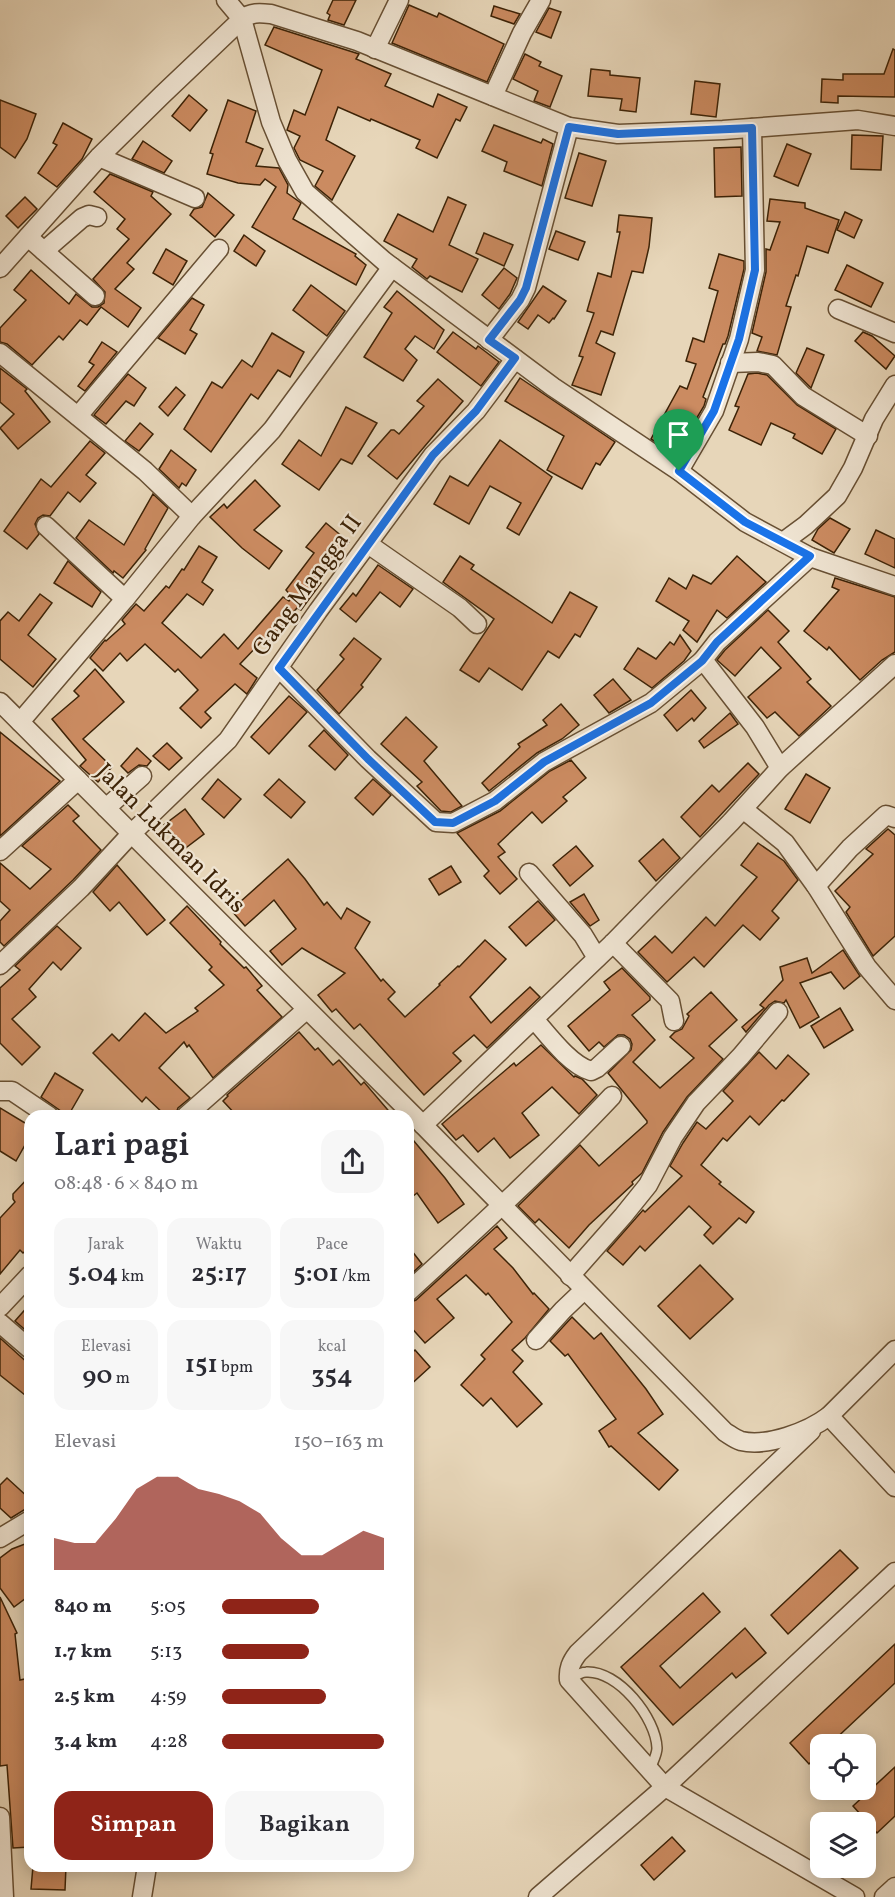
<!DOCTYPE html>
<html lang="id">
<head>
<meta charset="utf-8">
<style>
  :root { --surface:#fff; --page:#f7f7f7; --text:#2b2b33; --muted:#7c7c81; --accent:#8f2418 }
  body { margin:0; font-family:Vollkorn,serif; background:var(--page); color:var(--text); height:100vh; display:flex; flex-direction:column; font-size:22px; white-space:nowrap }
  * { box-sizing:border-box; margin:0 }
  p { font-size:20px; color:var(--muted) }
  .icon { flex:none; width:33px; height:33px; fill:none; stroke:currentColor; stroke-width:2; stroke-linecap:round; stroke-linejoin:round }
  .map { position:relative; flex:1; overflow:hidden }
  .panel { position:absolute; left:24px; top:1110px; width:390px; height:762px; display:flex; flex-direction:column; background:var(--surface); border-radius:18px; box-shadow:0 3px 15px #0003 }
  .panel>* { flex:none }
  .fabs { position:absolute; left:810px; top:1734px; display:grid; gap:12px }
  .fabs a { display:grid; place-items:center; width:66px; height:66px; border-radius:12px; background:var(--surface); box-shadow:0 3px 15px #0003; font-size:30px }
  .pin { position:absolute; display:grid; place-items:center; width:51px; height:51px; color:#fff; margin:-62px -26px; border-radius:50% 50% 50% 0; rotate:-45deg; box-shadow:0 0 6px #0007 }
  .pin .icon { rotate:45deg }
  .round { display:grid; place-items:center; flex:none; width:63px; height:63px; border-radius:18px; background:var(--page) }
  .summary { display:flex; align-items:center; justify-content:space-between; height:102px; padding:0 30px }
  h1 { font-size:33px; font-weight:600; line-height:45px }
  .figures { display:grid; grid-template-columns:repeat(3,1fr); gap:9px; height:102px; padding:6px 30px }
  .figures div { display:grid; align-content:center; border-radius:15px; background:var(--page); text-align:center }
  .figures b { font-size:26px; font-weight:600 }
  .figures small { font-size:16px; font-weight:400 }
  .figures p { font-size:16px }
  .chart { height:168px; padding:12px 30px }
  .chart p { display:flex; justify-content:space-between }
  .chart svg { width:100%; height:108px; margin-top:6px; fill:var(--accent); opacity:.7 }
  .button { display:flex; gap:12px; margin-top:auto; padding:12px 30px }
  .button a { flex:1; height:69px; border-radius:18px; background:var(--accent); color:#fff; font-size:24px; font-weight:600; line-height:69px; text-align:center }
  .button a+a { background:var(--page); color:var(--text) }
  ul { padding:0 30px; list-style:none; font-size:20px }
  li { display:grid; grid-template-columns:96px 72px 1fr; align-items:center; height:45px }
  li i { height:15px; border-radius:8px; background:var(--accent) }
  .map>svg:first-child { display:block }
  .building { fill:#cb8b61; stroke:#3d2307; stroke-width:1.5 }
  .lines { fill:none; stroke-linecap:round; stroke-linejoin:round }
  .service-casing { stroke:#685034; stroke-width:12 }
  .minor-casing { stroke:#685034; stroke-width:21 }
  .service { stroke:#efe4d2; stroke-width:9 }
  .minor { stroke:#efe4d2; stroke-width:18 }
  .route-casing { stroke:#fff; stroke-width:12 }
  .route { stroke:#1a73e8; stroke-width:8 }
  .labels { text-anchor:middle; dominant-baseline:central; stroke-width:4.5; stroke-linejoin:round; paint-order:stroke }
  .street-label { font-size:24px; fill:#3d2307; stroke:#efe4d2 }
</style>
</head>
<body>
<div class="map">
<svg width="895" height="1897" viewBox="0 0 895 1897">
  <rect width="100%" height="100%" fill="#e7d6b9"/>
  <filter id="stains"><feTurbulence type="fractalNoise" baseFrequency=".00333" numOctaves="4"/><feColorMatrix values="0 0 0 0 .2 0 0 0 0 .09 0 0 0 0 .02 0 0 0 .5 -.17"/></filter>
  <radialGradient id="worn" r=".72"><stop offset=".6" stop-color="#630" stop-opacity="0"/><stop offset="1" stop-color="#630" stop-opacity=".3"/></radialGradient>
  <g class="building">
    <polygon points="333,0 356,0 344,25 328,20 330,15 327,13"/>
    <polygon points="409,5 437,17 439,13 504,44 487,82 392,43"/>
    <polygon points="494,6 520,14 514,24 491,16"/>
    <polygon points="549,8 561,12 551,38 536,32"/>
    <polygon points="274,27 359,54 356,59 391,74 385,86 433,107 438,94 467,107 460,121 456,119 437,158 416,148 420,140 371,119 370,121 338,107 326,140 355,156 332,200 315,186 323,171 300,160 294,148 300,136 287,130 294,110 305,115 322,70 265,45"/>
    <polygon points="893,49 895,50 895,97 838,96 838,103 821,102 822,79 843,80 843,74 884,74"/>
    <polygon points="525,54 541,62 539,66 562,76 550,107 534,101 538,91 513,79"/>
    <polygon points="591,69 610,71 610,75 640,78 636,112 620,110 622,99 588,96"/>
    <polygon points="695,81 720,84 716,117 691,114"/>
    <polygon points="189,95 207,110 190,131 172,116"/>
    <polygon points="0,100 36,114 27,139 15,158 0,147"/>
    <polygon points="228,100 256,111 246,142 263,149 256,166 279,168 288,185 287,193 301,203 293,219 356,254 355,256 366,265 356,285 252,227 276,187 265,179 260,185 238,183 207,174 213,154 210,153"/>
    <polygon points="63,123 92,139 82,159 57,187 38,173 57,145 53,143"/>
    <polygon points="494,125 541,143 543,139 553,144 542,186 504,171 507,162 482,151"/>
    <polygon points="852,135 883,136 881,170 851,169"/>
    <polygon points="143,141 172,161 164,173 132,159"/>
    <polygon points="787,144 811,154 798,186 774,176"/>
    <polygon points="741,147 742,196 715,197 714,148"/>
    <polygon points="579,153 606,161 592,206 565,198"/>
    <polygon points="110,174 153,192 151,196 171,214 127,263 134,269 115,289 141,308 128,327 101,307 87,325 80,320 63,340 59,336 32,365 7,344 0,342 0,328 26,300 14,290 31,270 69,304 76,294 92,307 98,307 104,303 105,292 93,279 129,239 117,229 125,219 94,192"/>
    <polygon points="208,193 234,215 215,237 190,215 194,209 202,207"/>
    <polygon points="25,197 37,209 18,228 6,216"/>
    <polygon points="448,197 466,205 449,245 478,259 462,292 430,276 427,279 412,267 417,259 384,241 398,214 433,232"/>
    <polygon points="770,199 805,203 805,208 839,220 828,253 807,246 798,276 796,275 786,306 791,307 777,355 757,351 762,337 752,333 766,272 766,249 770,250 780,222 767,221"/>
    <polygon points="845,212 862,220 854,238 837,230"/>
    <polygon points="619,215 652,218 649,247 643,273 632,271 613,335 601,331 596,343 615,353 601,395 572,385 583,357 579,356 594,313 587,311 598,273 611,277 620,232 617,232"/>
    <polygon points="556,231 585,242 578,260 549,249"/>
    <polygon points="484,233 513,245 504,266 476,253"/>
    <polygon points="244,235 265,251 256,266 234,251"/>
    <polygon points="166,249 187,261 173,285 153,273"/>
    <polygon points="719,254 744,261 744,269 728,336 725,344 723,344 703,397 706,399 704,406 695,421 691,419 674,454 651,439 680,386 687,389 696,364 686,361 693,338 704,342 718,291 709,288"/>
    <polygon points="847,265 883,283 871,307 835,290"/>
    <polygon points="504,268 517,278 510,294 499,309 482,295"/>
    <polygon points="311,285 345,311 327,336 293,310"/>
    <polygon points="543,286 566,301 554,319 553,318 549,323 538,315 528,329 518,322"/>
    <polygon points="397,291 444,330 434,349 415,336 405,349 417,360 403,381 364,357 392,313 384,307"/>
    <polygon points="192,298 204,305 190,330 197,334 185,354 158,338"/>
    <polygon points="453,332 476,349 478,346 499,362 481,386 437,352"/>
    <polygon points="863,332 872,336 895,356 886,369 855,341"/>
    <polygon points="272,333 304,352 290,377 278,370 258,399 251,394 211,452 184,429 212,382 222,388 242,360 252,367"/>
    <polygon points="102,342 117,352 85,391 78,386 94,365 89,362"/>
    <polygon points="807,348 824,355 811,388 796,373"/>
    <polygon points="0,368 27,389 25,391 50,422 18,449 0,428 14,414 0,402"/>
    <polygon points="757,373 767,375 797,405 836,429 822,454 793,438 795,434 771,423 761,445 729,430 739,407 735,406 748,374"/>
    <polygon points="128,374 146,388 134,406 126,401 106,424 94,415"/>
    <polygon points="520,378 615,442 600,465 596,463 582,489 547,470 564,436 505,401"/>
    <polygon points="438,379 463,401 397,479 368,456 391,430 394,430 399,434 424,406 417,401"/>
    <polygon points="176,387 185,395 168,416 159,407"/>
    <polygon points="346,407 377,423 352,464 341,459 319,490 282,464 299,440 321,456"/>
    <polygon points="140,423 153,434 139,451 125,441"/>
    <polygon points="500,440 552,477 519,535 507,528 521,503 490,486 469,524 434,504 450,476 468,486"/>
    <polygon points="90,441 105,453 86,475 96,483 80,502 68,492 50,516 43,515 38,518 35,524 39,534 27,549 4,531 41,479 51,487"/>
    <polygon points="171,450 196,470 186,486 182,483 179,488 159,469"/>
    <polygon points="255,480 280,506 254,530 282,551 269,569 242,548 210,517 224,504 227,508"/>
    <polygon points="153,494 168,508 145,549 146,550 123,578 114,571 113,573 76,538 89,520 124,545"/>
    <polygon points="830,518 850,529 834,553 812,540 818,529"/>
    <polygon points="326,523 349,542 318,581 321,583 301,610 297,608 266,644 262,641 240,664 257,678 247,694 235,684 205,712 211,718 201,728 180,708 198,690 178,669 175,672 145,644 127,661 120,653 103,671 90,658 105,640 106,641 125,624 122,620 136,604 144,611 166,586 169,588 182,569 184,570 199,546 217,557 202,582 213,590 203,605 187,594 162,623 201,658 224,634 238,649 283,597 289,601 292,597 286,590 314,553 306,547"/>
    <polygon points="876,530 895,539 895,568 865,554"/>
    <polygon points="460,556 474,565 471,569 552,623 570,592 597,607 580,637 575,634 559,658 548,651 522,690 489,668 479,682 460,670 494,619 443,582"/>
    <polygon points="737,556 766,582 727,618 717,610 697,642 683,630 689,621 656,601 669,578 686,589 693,575 711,584"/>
    <polygon points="68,561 101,592 92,607 54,583"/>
    <polygon points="378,565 413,589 400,607 380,592 356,622 340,609 353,593 356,596"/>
    <polygon points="835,578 895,597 895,652 882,660 860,680 829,647 827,650 804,631 839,590 832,587"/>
    <polygon points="40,594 52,603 28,635 56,659 33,687 0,659 0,621 8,612 19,621"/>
    <polygon points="768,610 789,631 778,642 811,679 807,682 831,706 799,736 775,712 767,718 748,697 781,668 761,647 735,676 717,660 725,650"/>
    <polygon points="680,635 691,651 684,661 652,688 624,669 638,648 656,659 670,642 674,645"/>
    <polygon points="354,638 381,659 361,685 363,687 339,714 317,690 344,659 340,655"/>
    <polygon points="95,669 124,702 83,739 112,767 98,782 80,766 86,760 52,719 79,696 74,691"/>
    <polygon points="613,679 631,700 609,713 594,695"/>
    <polygon points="691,690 706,708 694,721 692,718 677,731 664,715"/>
    <polygon points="289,696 307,712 269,754 251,737"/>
    <polygon points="561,704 579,725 562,739 537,753 489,791 482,783 520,747 518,744 547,725 543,720"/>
    <polygon points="730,713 738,724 704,748 699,741"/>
    <polygon points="406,717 437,747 424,761 462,806 451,812 441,811 417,786 422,782 381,744"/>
    <polygon points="324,730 348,755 335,770 309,746"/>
    <polygon points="0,732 60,781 0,836"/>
    <polygon points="167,743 182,758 169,770 153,756"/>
    <polygon points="137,748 151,761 147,766 139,765 128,773 121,766"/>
    <polygon points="571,760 586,778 563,797 567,801 542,823 532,812 498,844 505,852 498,857 517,879 500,894 484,876 489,871 457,833 500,811 550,771"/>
    <polygon points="748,763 759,774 700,837 681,817 712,785 719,792"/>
    <polygon points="806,774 830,788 810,823 785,809"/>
    <polygon points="218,779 241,799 224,818 202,799"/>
    <polygon points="279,779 305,802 291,818 264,795"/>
    <polygon points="373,779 391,795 373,815 355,798"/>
    <polygon points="68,805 79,816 73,821 101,850 73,880 4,946 0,942 0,921 10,910 0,901 0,863 30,889 51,869 22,846"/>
    <polygon points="185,809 204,834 183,850 164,825"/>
    <polygon points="888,829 895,835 895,936 873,956 846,912 850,907 835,891 873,854 866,849"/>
    <polygon points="663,839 680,858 656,881 639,861"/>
    <polygon points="758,843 784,861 798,880 772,911 779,918 760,940 743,925 704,967 694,957 667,982 638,952 655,936 672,953 706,917 715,926 757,877 741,865"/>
    <polygon points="576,846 593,866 570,886 553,865"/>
    <polygon points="288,859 305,879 324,905 327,902 341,919 347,908 370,922 355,948 381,981 383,979 395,992 388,999 405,1017 440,985 439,984 458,966 459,967 485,940 506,959 470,997 491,1023 530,987 540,997 487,1048 474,1035 453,1053 461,1061 424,1095 360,1024 354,1029 336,1009 332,1012 318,995 345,973 302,948 282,965 270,951 296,929 274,900 245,926 231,910"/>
    <polygon points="117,865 165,920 147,935 119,902 110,911 93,892"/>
    <polygon points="451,866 461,882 439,895 429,879"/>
    <polygon points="584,894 599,920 590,926 570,902"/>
    <polygon points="538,901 555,920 526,946 509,927"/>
    <polygon points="187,906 221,942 220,944 244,968 246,967 262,986 257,990 282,1017 213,1078 189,1045 187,1047 184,1042 159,1068 190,1098 178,1108 175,1116 166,1116 146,1097 142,1102 93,1053 112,1034 119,1041 145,1013 166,1033 198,1011 195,1008 224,985 209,970 212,967 170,923"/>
    <polygon points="57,926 81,948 61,970 53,962 29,989 36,997 12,1019 40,1047 22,1065 0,1043 0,988 20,970 15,966"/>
    <polygon points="843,950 860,976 844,989 831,972 800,983 819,1017 800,1028 786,1000 784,1003 775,1001 769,1005 746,1032 742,1027 764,1008 760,1005 783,980 780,967 807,958 812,973"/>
    <polygon points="622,968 650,997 650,1000 632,1015 655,1040 633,1062 660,1088 694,1058 670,1037 675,1032 682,1029 689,1016 687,1014 711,992 737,1020 709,1046 723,1059 687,1097 663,1132 642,1173 632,1182 633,1184 589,1225 569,1248 539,1219 535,1223 518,1206 580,1145 599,1166 647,1123 647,1121 608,1073 631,1050 632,1044 630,1039 624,1035 618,1035 604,1047 599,1042 589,1051 568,1026 610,990 604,982"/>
    <polygon points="840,1008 853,1030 824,1048 811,1026"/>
    <polygon points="299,1032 315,1050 318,1048 333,1065 339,1060 361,1085 364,1082 393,1116 237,1116 223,1101 228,1096 227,1095"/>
    <polygon points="541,1045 574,1077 575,1076 582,1079 597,1095 579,1114 552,1087 522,1113 539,1135 510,1158 494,1138 478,1152 463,1135 456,1140 442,1124 514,1063 516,1066"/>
    <polygon points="759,1052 776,1069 788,1055 809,1074 784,1101 782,1100 759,1125 750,1116 727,1141 723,1138 701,1165 721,1182 719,1184 754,1212 746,1223 739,1218 713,1244 704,1235 711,1227 689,1206 645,1251 640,1246 623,1265 607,1251 643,1210 645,1212 682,1176 670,1166 683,1143 697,1122 706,1129 733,1101 723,1091"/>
    <polygon points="55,1073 83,1090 68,1116 41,1097"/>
    <polygon points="0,1108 30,1126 30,1136 16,1161 0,1151"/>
    <polygon points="408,1134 445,1178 464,1204 438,1223 417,1193 408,1200"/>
    <polygon points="30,1176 30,1247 23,1253 20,1250 0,1274 0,1218 15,1202 13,1199 13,1194"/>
    <polygon points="497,1226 507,1238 494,1249 513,1268 533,1294 534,1293 549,1309 525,1338 512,1350 523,1361 513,1372 542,1404 517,1427 491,1398 483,1406 461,1385 485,1359 481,1355 512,1322 488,1293 486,1295 466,1275 437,1299 454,1318 425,1343 408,1324 408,1303 416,1300"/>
    <polygon points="408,1246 422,1264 408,1277"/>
    <polygon points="700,1265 733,1299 690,1339 658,1306"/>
    <polygon points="30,1304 30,1334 15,1321"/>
    <polygon points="572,1317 594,1339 601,1333 646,1389 663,1414 638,1433 678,1470 659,1490 611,1446 609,1447 599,1431 616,1419 568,1354 565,1356 550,1341"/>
    <polygon points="0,1338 30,1365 30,1399 0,1375"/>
    <polygon points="415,1350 430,1367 408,1387 408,1356"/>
    <polygon points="7,1478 30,1499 30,1504 24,1510 11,1518 0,1508 0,1485"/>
    <polygon points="30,1542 30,1595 14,1607 0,1588 0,1558 12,1549"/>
    <polygon points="840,1550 858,1568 788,1634 771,1615"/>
    <polygon points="703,1593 720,1612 660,1666 680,1688 745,1628 766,1653 736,1678 732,1673 673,1725 621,1667"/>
    <polygon points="0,1597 17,1633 15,1634 20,1680 25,1679 30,1702 26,1702 30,1731 30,1847 13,1848 7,1765 0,1766"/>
    <polygon points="895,1644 895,1683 830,1744 820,1744 820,1753 809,1764 790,1743"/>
    <polygon points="895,1767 895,1816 877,1833 853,1806"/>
    <polygon points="672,1837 685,1851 654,1880 641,1865"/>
    <polygon points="33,1866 66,1866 65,1890 31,1889"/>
  </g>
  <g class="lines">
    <defs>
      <path id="service" d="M569,1680C574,1677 580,1672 586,1672C618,1670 656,1718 657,1748C657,1755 652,1763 650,1770"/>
      <g id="minor">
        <polyline points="226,0 242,19 271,122 287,160 305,192 384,261 553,387 679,471 745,522 810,557 895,586"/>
        <polyline points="375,49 399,0"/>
        <polyline points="493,96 522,33 541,0"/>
        <polyline points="99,157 195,198"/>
        <polyline points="28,237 95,296"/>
        <polyline points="44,251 82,218 89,215 97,217"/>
        <path d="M0,268L99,157L162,95L242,19C251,12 260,13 271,14L357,41L569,127L618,134L723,130L858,120L895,126"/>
        <polyline points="838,309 895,333"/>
        <polyline points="489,340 520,300 526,288 569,127"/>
        <polyline points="0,353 145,471 192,516"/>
        <polyline points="730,363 758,362 773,365 803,396 868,436"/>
        <polyline points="78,416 219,249"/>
        <polyline points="679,471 714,411 739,339 755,270 752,128"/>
        <polyline points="46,526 125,599"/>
        <polyline points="783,542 806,525 837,496 853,468 874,419 895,385"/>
        <polyline points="368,544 460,608 477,624"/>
        <polyline points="279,668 368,759 436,822 453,823 495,801 544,762 651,703 702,661"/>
        <path d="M0,702L423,1125L725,1432C730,1435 735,1439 741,1441C767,1447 808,1432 829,1416L895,1350"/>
        <polyline points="20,722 125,599 192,516 272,430 392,267"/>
        <polyline points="780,768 755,727 707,665 702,661 717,642 810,557"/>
        <polyline points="106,808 142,776"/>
        <polyline points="743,809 785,843 816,886 867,967 895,1000"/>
        <polyline points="0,851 78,780"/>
        <polyline points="529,873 583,935 597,958"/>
        <polyline points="816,886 850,848 886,815 895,818"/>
        <polyline points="613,943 670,1001 674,1021"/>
        <polyline points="0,965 81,888 131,834 228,740 318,611 433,455 476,411 515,359"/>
        <path d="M534,1019C548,1035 570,1065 591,1071L597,1068L621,1046"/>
        <polyline points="0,1091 12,1091 49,1116"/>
        <polyline points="186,1116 306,1010"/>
        <polyline points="423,1125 613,943 731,822 780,768 895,664"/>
        <polyline points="570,1276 623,1216 648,1185 673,1137 696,1103 741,1056 778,1012"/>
        <path d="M408,1292C478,1228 547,1165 612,1096"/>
        <polyline points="0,1307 30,1275"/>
        <polyline points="0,1323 30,1349"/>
        <polyline points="536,1340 563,1310 584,1290"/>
        <polyline points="829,1416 895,1487"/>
        <path d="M811,1431L578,1653C571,1662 568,1669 569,1680L665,1787L855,1897"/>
        <polyline points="0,1538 30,1520"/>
        <polyline points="0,1817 4,1897"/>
        <polyline points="142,1897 147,1866"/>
        <polyline points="538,1897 665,1787 895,1572"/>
        <polyline points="884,1897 895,1887"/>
      </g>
    </defs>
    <use href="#service" class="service-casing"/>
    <use href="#minor" class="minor-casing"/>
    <use href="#service" class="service"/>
    <use href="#minor" class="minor"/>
  </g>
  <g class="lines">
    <defs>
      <polygon id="route" points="569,127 618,134 752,128 755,270 739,339 714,411 679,471 745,522 810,556 717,642 702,661 651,703 544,762 495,801 453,823 435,822 368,759 279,668 433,455 476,411 515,358 489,340 520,300 526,288"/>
    </defs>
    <use href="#route" class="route-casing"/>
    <use href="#route" class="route"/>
  </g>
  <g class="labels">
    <g class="street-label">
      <text transform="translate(308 586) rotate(-54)">Gang Mangga II</text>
      <text transform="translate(170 839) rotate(45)">Jalan Lukman Idris</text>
    </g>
  </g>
  <rect width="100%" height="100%" filter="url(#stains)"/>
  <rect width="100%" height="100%" fill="url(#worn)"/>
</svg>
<div class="fabs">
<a><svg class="icon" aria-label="locate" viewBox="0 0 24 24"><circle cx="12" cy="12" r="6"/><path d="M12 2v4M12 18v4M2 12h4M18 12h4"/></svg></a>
<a><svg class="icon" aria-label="layers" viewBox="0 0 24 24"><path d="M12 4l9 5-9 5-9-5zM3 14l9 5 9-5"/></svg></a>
</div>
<div class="pin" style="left:679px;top:471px;background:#1e9e55"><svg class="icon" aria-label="arrive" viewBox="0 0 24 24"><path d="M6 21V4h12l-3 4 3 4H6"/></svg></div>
<section class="panel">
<div class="summary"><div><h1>Lari pagi</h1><p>08:48 · 6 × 840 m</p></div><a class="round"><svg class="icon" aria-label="share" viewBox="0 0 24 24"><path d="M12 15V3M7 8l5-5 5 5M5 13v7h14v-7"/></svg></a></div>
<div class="figures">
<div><p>Jarak</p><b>5.04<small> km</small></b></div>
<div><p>Waktu</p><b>25:17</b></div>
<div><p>Pace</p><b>5:01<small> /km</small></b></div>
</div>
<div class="figures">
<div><p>Elevasi</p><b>90<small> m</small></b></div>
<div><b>151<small> bpm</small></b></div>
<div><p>kcal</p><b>354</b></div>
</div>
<div class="chart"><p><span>Elevasi</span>150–163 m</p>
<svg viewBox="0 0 160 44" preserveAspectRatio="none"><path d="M0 44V31L10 33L20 33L30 23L40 11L50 6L60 6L70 11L80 13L90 16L100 21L110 31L120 38L130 38L140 33L150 28L160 31V44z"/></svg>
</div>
<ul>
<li><b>840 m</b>5:05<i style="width:60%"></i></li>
<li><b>1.7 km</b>5:13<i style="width:54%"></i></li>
<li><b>2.5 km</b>4:59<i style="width:64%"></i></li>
<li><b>3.4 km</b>4:28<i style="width:100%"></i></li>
</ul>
<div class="button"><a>Simpan</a><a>Bagikan</a></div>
</section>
</div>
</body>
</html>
